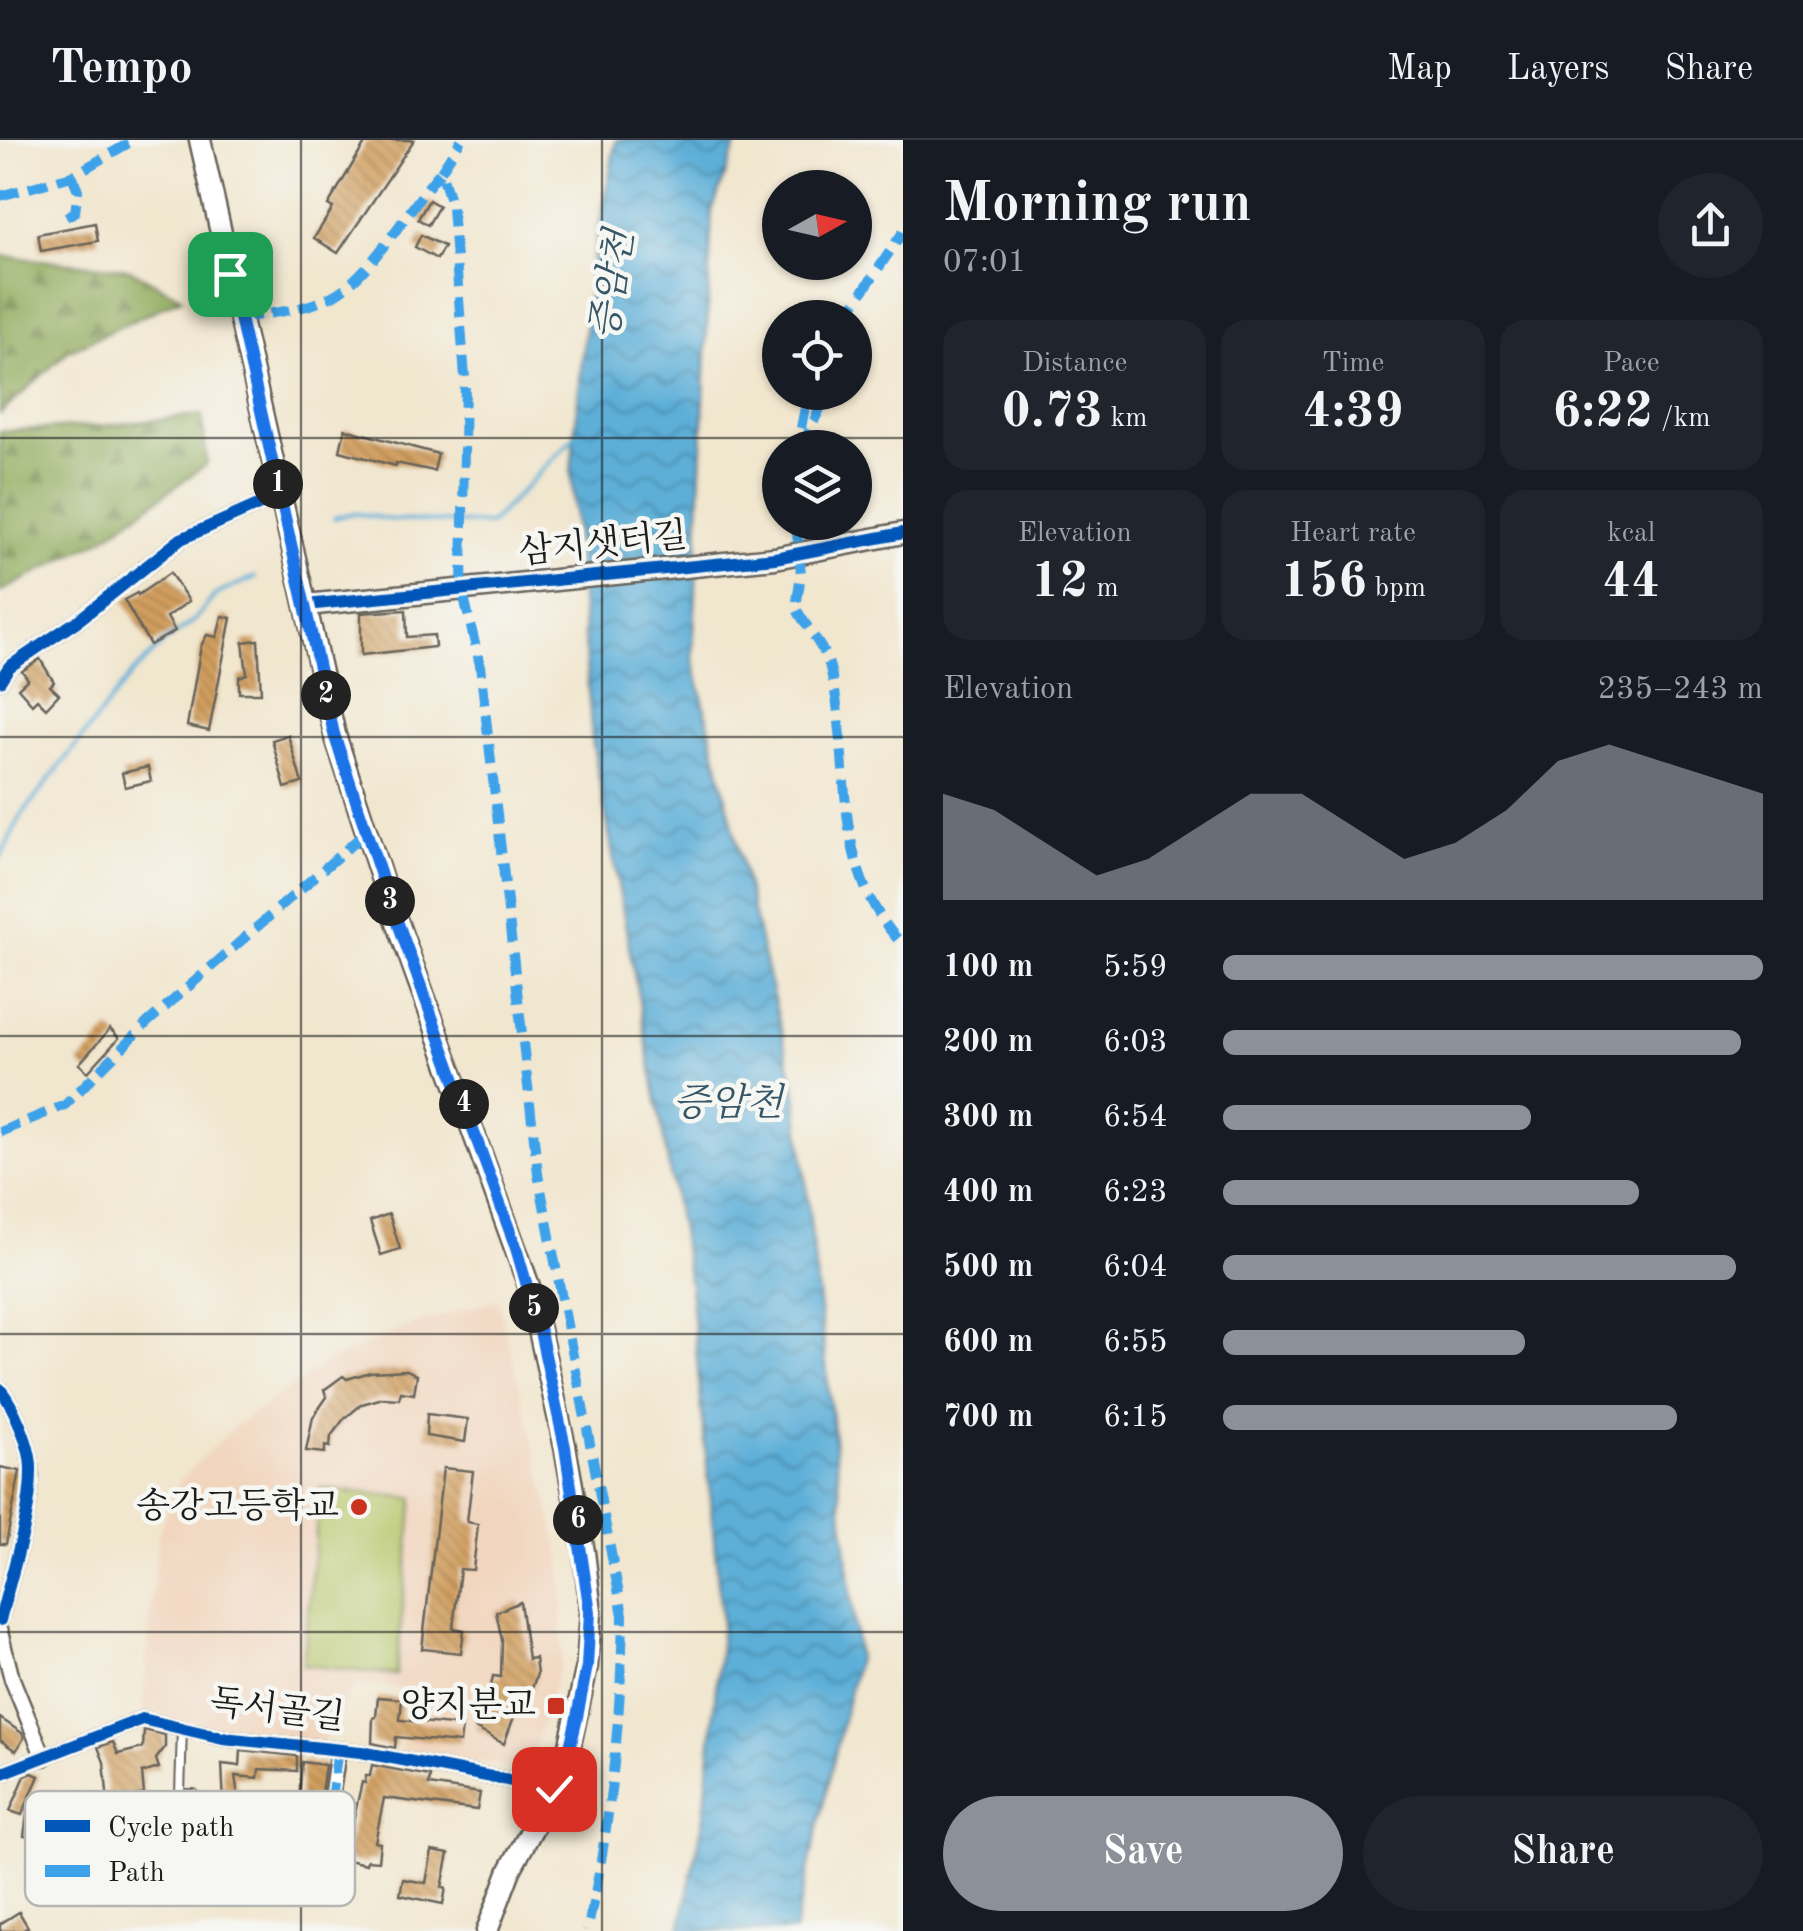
<!DOCTYPE html>
<html lang="en">
<head>
<meta charset="utf-8">
<style>
  :root { --surface:#171b24; --page:#20242c; --text:#f1f3f6; --muted:#9ea1a6; --line:#363941; --accent:#8c9099 }
  body { margin:0; font-family:"Old Standard TT","Noto Serif KR",serif; background:var(--page); color:var(--text); height:100vh; display:flex; flex-direction:column; font-size:38px; white-space:nowrap }
  * { box-sizing:border-box; margin:0 }
  p { font-size:32px; color:var(--muted) }
  .icon { flex:none; width:55px; height:55px; fill:none; stroke:currentColor; stroke-width:2; stroke-linecap:round; stroke-linejoin:round }
  .map { position:relative; flex:1; overflow:hidden }
  .side { display:flex; flex-direction:column; background:var(--surface); width:900px }
  .side>* { flex:none }
  .needle { width:65px; rotate:82deg }
  .tools { position:absolute; left:762px; top:30px; display:grid; gap:20px }
  .tools a { display:grid; place-items:center; width:110px; height:110px; border-radius:50%; background:var(--surface); box-shadow:0 2px 8px #0004; font-size:50px }
  .pin { position:absolute; display:grid; place-items:center; width:85px; height:85px; color:#fff; margin:-42px; border-radius:20px; box-shadow:0 5px 15px #0006 }
  .km { position:absolute; width:50px; height:50px; margin:-25px; border-radius:50%; background:#222; color:#fff; font-size:28px; line-height:50px; text-align:center }
  .round { display:grid; place-items:center; flex:none; width:105px; height:105px; border-radius:52px; background:var(--page) }
  .summary { display:flex; align-items:center; justify-content:space-between; height:170px; padding:0 40px }
  h1 { font-size:55px; font-weight:800; line-height:75px }
  .stats { display:grid; grid-template-columns:repeat(3,1fr); gap:15px; height:170px; padding:10px 40px }
  .stats div { display:grid; align-content:center; border-radius:25px; background:var(--page); text-align:center }
  .stats b { font-size:50px; font-weight:800 }
  .stats small { font-size:28px; font-weight:400 }
  .stats p { font-size:28px }
  .chart { height:280px; padding:20px 40px }
  .chart p { display:flex; justify-content:space-between }
  .chart svg { width:100%; height:180px; margin-top:10px; fill:var(--accent); opacity:.7 }
  .primary-button { display:flex; gap:20px; margin-top:auto; padding:20px 40px }
  .primary-button a { flex:1; height:115px; border-radius:60px; background:var(--accent); color:#fff; font-size:40px; font-weight:800; line-height:115px; text-align:center }
  .primary-button a+a { background:var(--page); color:var(--text) }
  ul { padding:0 40px; list-style:none; font-size:32px }
  li { display:grid; grid-template-columns:160px 120px 1fr; align-items:center; height:75px }
  li i { height:25px; border-radius:12px; background:var(--accent) }
  header { display:flex; align-items:center; gap:60px; box-sizing:border-box; height:140px; padding:0 50px; background:var(--surface); border-bottom:2px solid var(--line) }
  header strong { font-size:48px }
  nav { display:flex; gap:55px; margin-inline-start:auto; font-size:35px }
  main { display:flex; flex:1; min-height:0 }
  .map>svg:first-child { display:block }
  .built { fill:#f1d5bd }
  .forest { fill:url(#forest-firs); stroke:#56633c; stroke-width:2.5 }
  .pitch { fill:#b6c568; stroke:#697042; stroke-width:2.5 }
  .water { fill:url(#water-waves); stroke:#3c667a; stroke-width:2.5 }
  .lines { fill:none; stroke-linecap:round; stroke-linejoin:round }
  .stream { stroke:#5dafd8; stroke-width:4 }
  .building { fill:url(#building-back-hatch) }
  .lane-casing { stroke:#67635a; stroke-width:12 }
  .street-casing { stroke:#67635a; stroke-width:19 }
  .secondary-casing { stroke:#67635a; stroke-width:25 }
  .lane { stroke:#fff; stroke-width:8 }
  .street { stroke:#fff; stroke-width:14 }
  .secondary { stroke:#fff; stroke-width:20 }
  .quiet { stroke:#3da2ea; stroke-width:10; stroke-dasharray:20 10; stroke-linecap:butt }
  .cycleway-casing { stroke:#f6f6f2; stroke-width:19 }
  .cycleway { stroke:#0057b8; stroke-width:12 }
  .route-casing { stroke:#fff; stroke-width:20 }
  .route { stroke:#1a73e8; stroke-width:12 }
  .grid { fill:none; stroke:#1c1c1c; stroke-width:2.5; stroke-opacity:0.55 }
  .poi-dot { fill:#c8321e; stroke:#f6f6f2; stroke-width:4 }
  .labels { text-anchor:middle; dominant-baseline:central; stroke-width:9; stroke-linejoin:round; paint-order:stroke }
  .street-label { font-size:35px; fill:#1c1c1c; stroke:#f6f6f2 }
  .poi-label { font-size:35px; fill:#1c1c1c; stroke:#f6f6f2; text-anchor:end }
  .water-label { font-size:38px; font-style:italic; fill:#365767; stroke:#f6f6f2 }
  .key { fill:#f6f6f2; stroke:#b5b5b2; stroke-width:2.5 }
  .key-label { font-size:28px; fill:#1c1c1c }
</style>
</head>
<body>
<header>
<strong>Tempo</strong>
<nav><a>Map</a><a>Layers</a><a>Share</a></nav>
</header>
<main>
<div class="map">
<svg width="903" height="1791" viewBox="0 0 903 1791">
  <defs>
    <pattern id="forest-firs" width="22" height="20" patternUnits="userSpaceOnUse" patternTransform="scale(2.5)"><rect width="22" height="20" fill="#90aa5c"/><path d="M5 1l3.5 6h-7zM16 11l3.5 6h-7z" fill="#758a4b"/></pattern>
    <pattern id="water-waves" width="16" height="10" patternUnits="userSpaceOnUse" patternTransform="scale(2.5)"><rect width="16" height="10" fill="#5dafd8"/><path d="M0 5q4-4 8 0t8 0" fill="none" stroke="#4c8eae"/></pattern>
    <pattern id="building-back-hatch" width="6" height="6" patternUnits="userSpaceOnUse" patternTransform="scale(2.5)"><rect width="6" height="6" fill="#d29f5e"/><path d="M-1 5l2 2M0 0l6 6M5-1l2 2" fill="none" stroke="#aa814d"/></pattern>
  </defs>
  <rect width="100%" height="100%" fill="#f6f6f2"/>
  <filter id="ink" filterUnits="userSpaceOnUse"><feTurbulence type="fractalNoise" baseFrequency=".01" numOctaves="2"/><feDisplacementMap in="SourceGraphic" scale="20" xChannelSelector="R" yChannelSelector="G"/><feConvolveMatrix kernelMatrix="1 2 1 2 8 2 1 2 1" color-interpolation-filters="sRGB"/></filter>
  <filter id="wash" filterUnits="userSpaceOnUse"><feTurbulence type="fractalNoise" baseFrequency=".0048" numOctaves="4" result="noise"/><feDisplacementMap in="SourceGraphic" scale="40" xChannelSelector="R" yChannelSelector="G"/><feGaussianBlur stdDeviation="2.25" result="paint"/><feColorMatrix in="noise" values="0 0 0 0 0 0 0 0 0 0 0 0 0 0 0 0 0 1.4 0 .05"/><feComposite in="paint" operator="in"/></filter>
  <g filter="url(#wash)">
    <rect width="100%" height="100%" fill="#f1e6ce"/>
    <polygon class="built" points="498,1159 560,1412 564,1458 561,1523 528,1627 400,1615 406,1549 355,1543 322,1603 226,1591 142,1570 158,1394 180,1341 231,1289 325,1224 394,1191"/>
    <g class="forest">
      <polygon points="0,116 129,129 182,158 68,211 0,274"/>
      <polygon points="202,275 207,324 104,398 0,452 0,291 101,286"/>
    </g>
    <polygon class="pitch" points="320,1348 414,1358 396,1535 303,1525"/>
    <polygon class="water" points="616,0 738,0 712,71 693,518 796,953 858,1515 794,1791 680,1791 704,1676 722,1483 690,1146 592,599 571,331 591,130"/>
    <g class="lines">
      <g class="stream">
        <polyline points="334,378 353,373 393,380 490,384 575,296"/>
        <polyline points="0,718 21,676 130,536 163,503 195,480 215,455 255,437"/>
      </g>
    </g>
    <g id="blocks">
      <g class="building">
        <polygon points="367,0 414,0 338,113 314,98 333,68 328,65"/>
        <polygon points="429,60 439,66 428,85 418,79"/>
        <polygon points="95,83 98,101 41,111 38,94"/>
        <polygon points="421,95 444,106 437,119 415,107"/>
        <polygon points="345,289 438,314 434,331 396,323 396,326 340,311"/>
        <polygon points="170,433 189,461 167,477 175,491 150,505 124,460 137,453 138,455"/>
        <polygon points="406,470 407,497 434,495 435,507 361,515 361,473"/>
        <polygon points="222,476 231,478 209,591 187,586 201,506 207,495 217,497"/>
        <polygon points="258,500 261,553 239,553 239,537 247,534 243,502"/>
        <polygon points="40,519 54,542 50,546 59,554 46,568 37,559 32,564 18,548 28,539 22,531"/>
        <polygon points="288,595 302,643 285,648 272,600"/>
        <polygon points="148,627 151,641 125,647 122,633"/>
        <polygon points="110,889 119,898 88,932 79,924"/>
        <polygon points="389,1074 400,1109 381,1115 370,1081"/>
        <polygon points="407,1230 417,1235 414,1254 401,1252 399,1259 383,1258 362,1264 343,1280 331,1296 330,1307 325,1306 325,1313 306,1311 313,1277 327,1257 324,1250 343,1236 347,1239 370,1232"/>
        <polygon points="427,1274 468,1279 465,1302 426,1296"/>
        <polygon points="0,1327 20,1331 6,1404 0,1404"/>
        <polygon points="443,1328 473,1331 467,1382 478,1384 473,1430 460,1429 453,1488 464,1490 461,1513 422,1509"/>
        <polygon points="520,1462 528,1519 535,1518 537,1534 531,1551 524,1549 504,1604 475,1588 488,1562 493,1536 501,1537 502,1500 496,1472"/>
        <polygon points="378,1557 402,1559 400,1580 462,1586 460,1603 396,1597 395,1608 372,1603 373,1578 376,1577"/>
        <polygon points="0,1578 22,1593 24,1598 16,1611 0,1600"/>
        <polygon points="144,1590 165,1595 165,1607 156,1619 159,1628 142,1633 144,1654 108,1662 104,1622 98,1607 113,1602 118,1614 143,1608"/>
        <polygon points="241,1610 297,1616 297,1631 259,1629 258,1638 235,1636 240,1667 262,1688 263,1701 193,1711 189,1690 170,1701 161,1684 176,1676 179,1681 214,1675 213,1667 224,1665 222,1624 240,1626"/>
        <polygon points="302,1622 325,1625 320,1660 299,1659"/>
        <polygon points="372,1625 430,1636 429,1645 480,1653 477,1670 384,1658 375,1702 380,1703 378,1721 367,1720 366,1724 323,1715 323,1703 348,1703 362,1642 365,1643 366,1636 370,1636"/>
        <polygon points="32,1633 39,1636 22,1675 10,1671 25,1636"/>
        <polygon points="28,1668 41,1670 40,1674 49,1676 46,1699 24,1696"/>
        <polygon points="432,1711 449,1714 442,1747 446,1748 443,1764 400,1755 403,1739 426,1743"/>
        <polygon points="19,1772 28,1787 22,1791 0,1791 0,1784"/>
      </g>
    </g>
  </g>
  <g filter="url(#ink)">
    <use href="#blocks" fill-opacity="0" stroke="#67635a" stroke-width="2.5"/>
    <g class="lines">
      <defs>
        <polyline id="lane" points="182,1588 180,1654 194,1654"/>
        <g id="street">
          <polyline points="0,541 9,527 80,479 181,399 281,355"/>
          <path d="M0,1249C13,1265 31,1306 31,1328C32,1375 11,1434 0,1480"/>
          <polyline points="0,1492 12,1539 44,1618"/>
          <polyline points="0,1634 142,1579 223,1598 361,1612 554,1649"/>
          <polyline points="326,1693 338,1610"/>
        </g>
        <g id="secondary">
          <polyline points="200,0 335,595 383,743 530,1149 565,1307 584,1412 591,1472 587,1526 565,1628 510,1730 487,1791"/>
          <polyline points="306,465 775,418 903,393"/>
        </g>
      </defs>
      <use href="#lane" class="lane-casing"/>
      <use href="#street" class="street-casing"/>
      <use href="#secondary" class="secondary-casing"/>
      <use href="#lane" class="lane"/>
      <use href="#street" class="street"/>
      <use href="#secondary" class="secondary"/>
      <g class="quiet">
        <polyline points="441,31 461,0"/>
        <polyline points="0,56 72,36 134,0"/>
        <polyline points="66,77 75,72 78,50 72,36"/>
        <path d="M240,178C272,173 311,170 339,152C375,128 411,65 441,31L452,67L465,238L462,449L480,525L538,1034L623,1475C621,1578 610,1691 587,1791"/>
        <polyline points="845,178 903,92"/>
        <polyline points="801,288 808,252"/>
        <polyline points="801,308 828,252"/>
        <path d="M796,382L801,434L796,468C806,487 825,508 830,528C854,625 827,726 903,805"/>
        <polyline points="0,992 65,965 148,882 366,692"/>
        <polyline points="326,1693 338,1610"/>
      </g>
      <defs>
        <g id="cycleway">
          <polyline points="306,465 775,418 903,393"/>
          <polyline points="0,541 9,527 80,479 181,399 281,355"/>
          <path d="M0,1249C13,1265 31,1306 31,1328C32,1375 11,1434 0,1480"/>
          <polyline points="0,1634 142,1579 223,1598 361,1612 554,1649"/>
        </g>
      </defs>
      <use href="#cycleway" class="cycleway-casing"/>
      <use href="#cycleway" class="cycleway"/>
    </g>
  </g>
  <g class="lines" filter="url(#ink)">
    <defs>
      <polyline id="route" points="230,134 334,594 383,742 516,1108 539,1187 565,1307 590,1472 587,1526 576,1582 565,1628 554,1649"/>
    </defs>
    <use href="#route" class="route-casing"/>
    <use href="#route" class="route"/>
  </g>
  <path class="grid" d="M301,0V1791M602,0V1791M0,298H903M0,597H903M0,896H903M0,1194H903M0,1492H903"/>
  <g class="poi-dot">
    <circle cx="359" cy="1367" r="10"/>
    <rect x="546" y="1556" width="20" height="20" rx="5"/>
  </g>
  <g class="labels">
    <g class="street-label">
      <text transform="translate(603 405) rotate(-6)">삼지샛터길</text>
      <text transform="translate(277 1571) rotate(7)">독서골길</text>
    </g>
    <g class="poi-label">
      <text x="339" y="1367">송강고등학교</text>
      <text x="536" y="1566">양지분교</text>
    </g>
    <g class="water-label">
      <text transform="translate(614 145) rotate(-81)">증암천</text>
      <text x="728" y="965">증암천</text>
    </g>
  </g>
  <rect x="25" y="1651" width="330" height="115" rx="15" class="key"/>
  <rect x="45" y="1680" width="45" height="12" fill="#0057b8"/>
  <rect x="45" y="1725" width="45" height="12" fill="#3da2ea"/>
  <g class="key-label">
    <text x="108" y="1696">Cycle path</text>
    <text x="108" y="1741">Path</text>
  </g>
</svg>
<div class="tools">
<a><svg class="needle" viewBox="-14 -14 28 28"><path d="M0-13l5 13h-10z" fill="#e53935"/><path d="M0 13l5-13h-10z" fill="#9ea1a6"/></svg></a>
<a><svg class="icon" aria-label="locate" viewBox="0 0 24 24"><circle cx="12" cy="12" r="6"/><path d="M12 2v4M12 18v4M2 12h4M18 12h4"/></svg></a>
<a><svg class="icon" aria-label="layers" viewBox="0 0 24 24"><path d="M12 4l9 5-9 5-9-5zM3 14l9 5 9-5"/></svg></a>
</div>
<div class="pin" style="left:230px;top:134px;background:#1e9e55"><svg class="icon" aria-label="arrive" viewBox="0 0 24 24"><path d="M6 21V4h12l-3 4 3 4H6"/></svg></div>
<div class="pin" style="left:554px;top:1649px;background:#d93025"><svg class="icon" aria-label="check" viewBox="0 0 24 24"><path d="M5 12l5 5 9-10"/></svg></div>
<b class="km" style="left:278px;top:344px">1</b>
<b class="km" style="left:326px;top:555px">2</b>
<b class="km" style="left:390px;top:761px">3</b>
<b class="km" style="left:464px;top:964px">4</b>
<b class="km" style="left:534px;top:1168px">5</b>
<b class="km" style="left:578px;top:1380px">6</b>
</div>
<section class="side">
<div class="summary"><div><h1>Morning run</h1><p>07:01</p></div><a class="round"><svg class="icon" aria-label="share" viewBox="0 0 24 24"><path d="M12 15V3M7 8l5-5 5 5M5 13v7h14v-7"/></svg></a></div>
<div class="stats">
<div><p>Distance</p><b>0.73<small> km</small></b></div>
<div><p>Time</p><b>4:39</b></div>
<div><p>Pace</p><b>6:22<small> /km</small></b></div>
</div>
<div class="stats">
<div><p>Elevation</p><b>12<small> m</small></b></div>
<div><p>Heart rate</p><b>156<small> bpm</small></b></div>
<div><p>kcal</p><b>44</b></div>
</div>
<div class="chart"><p><span>Elevation</span>235–243 m</p>
<svg viewBox="0 0 160 44" preserveAspectRatio="none"><path d="M0 44V18L10 22L20 30L30 38L40 34L50 26L60 18L70 18L80 26L90 34L100 30L110 22L120 10L130 6L140 10L150 14L160 18V44z"/></svg>
</div>
<ul>
<li><b>100 m</b>5:59<i style="width:100%"></i></li>
<li><b>200 m</b>6:03<i style="width:96%"></i></li>
<li><b>300 m</b>6:54<i style="width:57%"></i></li>
<li><b>400 m</b>6:23<i style="width:77%"></i></li>
<li><b>500 m</b>6:04<i style="width:95%"></i></li>
<li><b>600 m</b>6:55<i style="width:56%"></i></li>
<li><b>700 m</b>6:15<i style="width:84%"></i></li>
</ul>
<div class="primary-button"><a>Save</a><a>Share</a></div>
</section>
</main>
</body>
</html>
